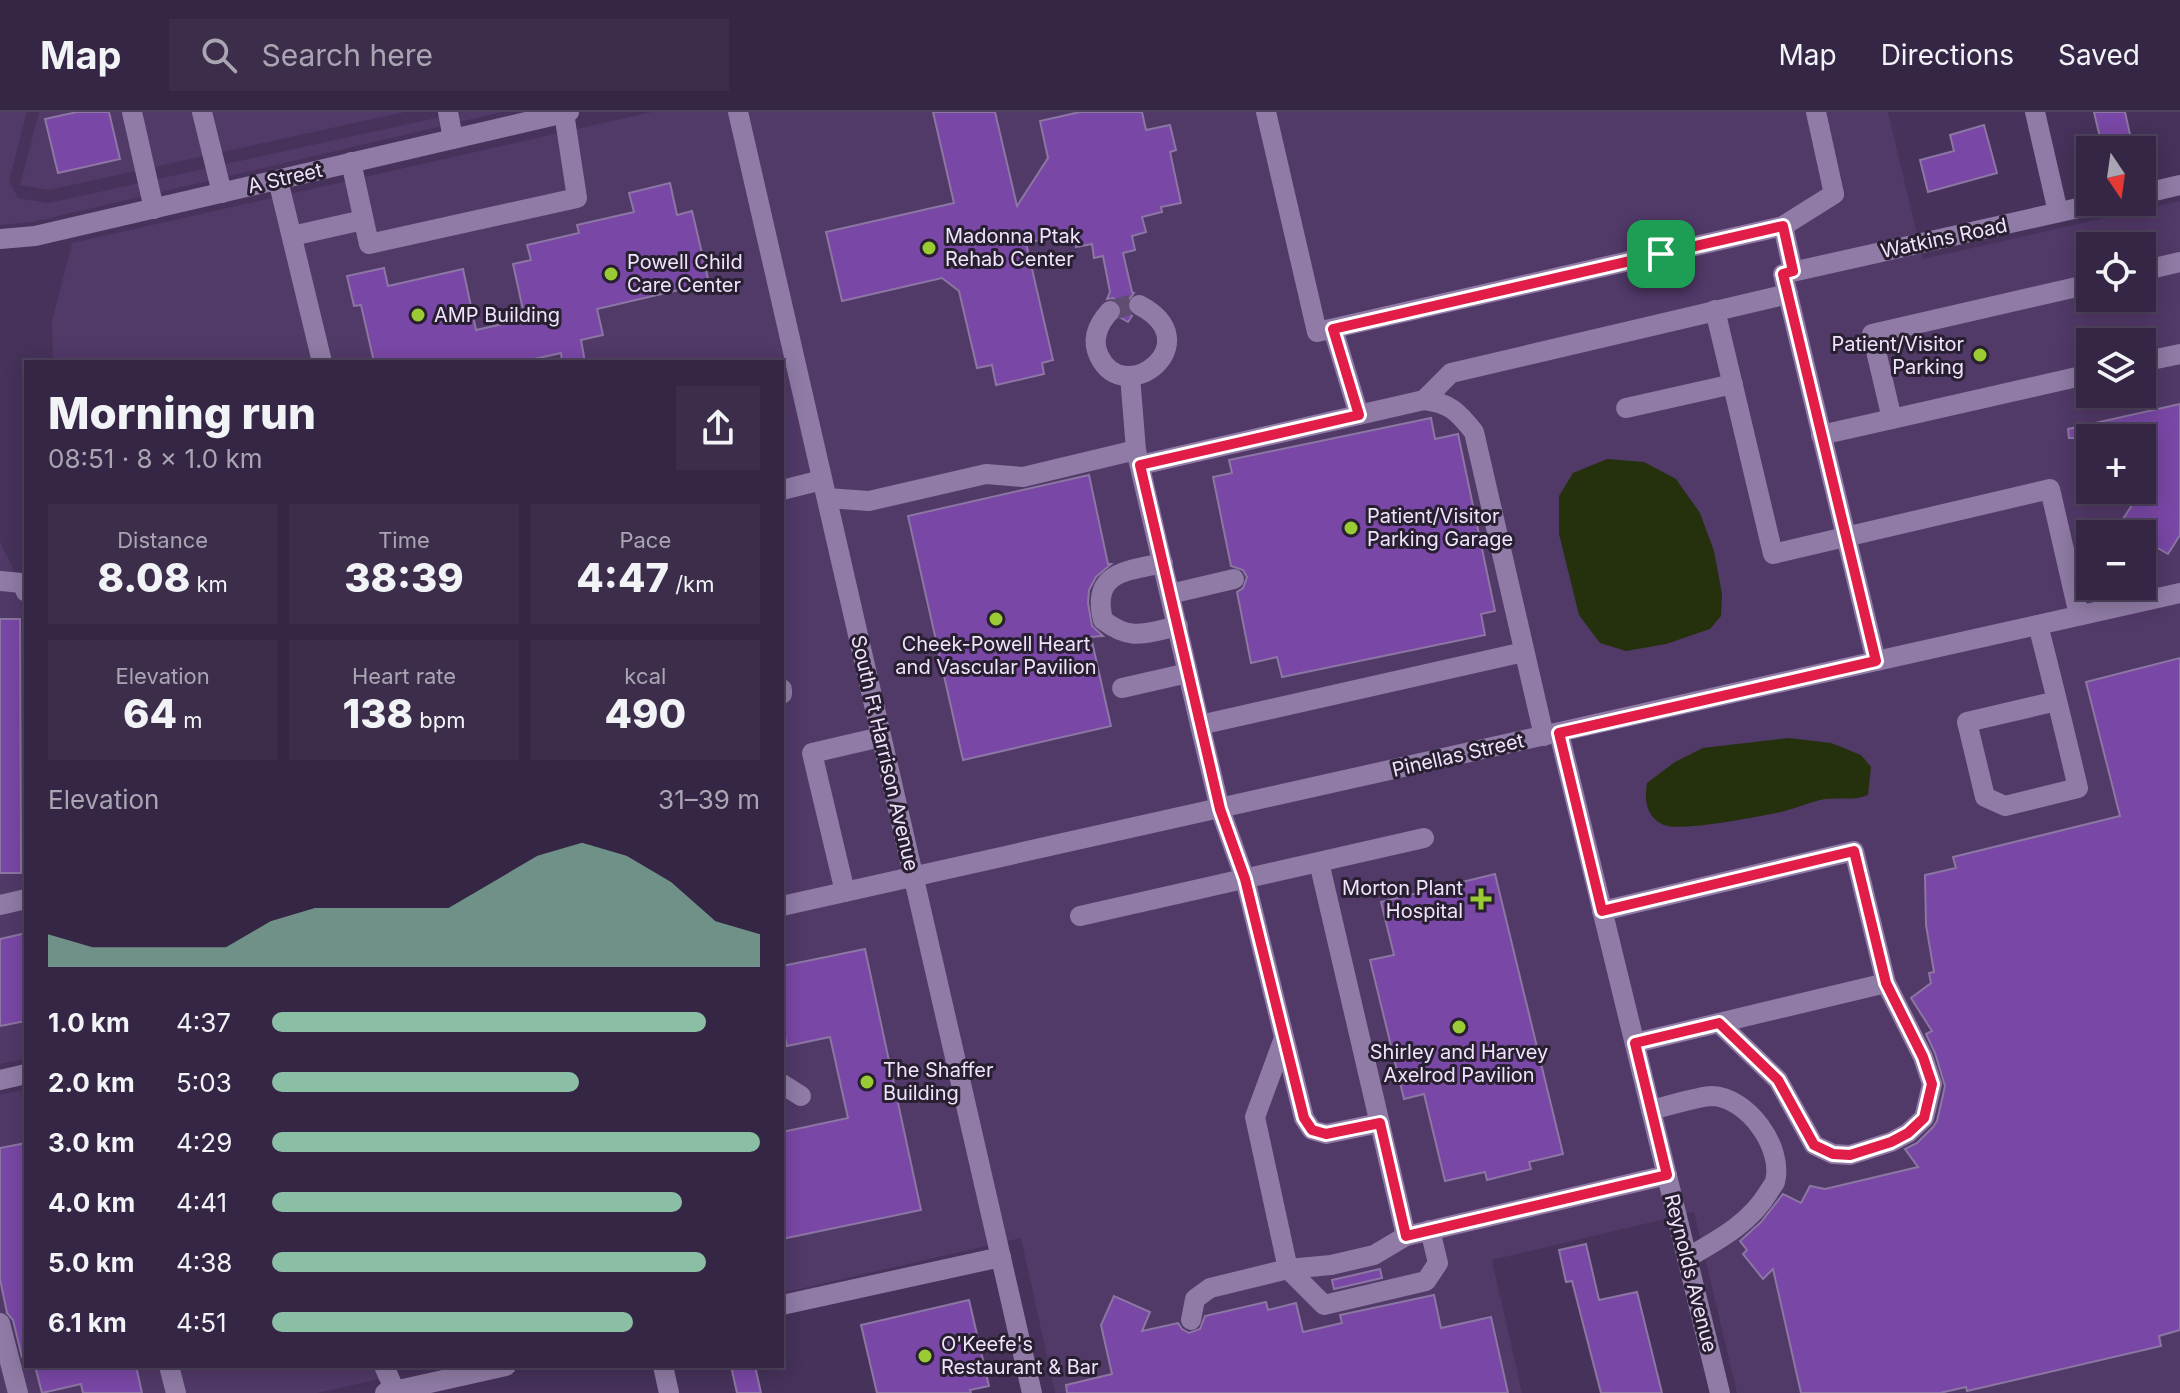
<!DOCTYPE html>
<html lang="en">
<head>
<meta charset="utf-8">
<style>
  :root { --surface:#342644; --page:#3c2e4b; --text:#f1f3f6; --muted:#a9a5b2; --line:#4e435d; --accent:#8abfa5 }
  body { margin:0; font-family:Inter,sans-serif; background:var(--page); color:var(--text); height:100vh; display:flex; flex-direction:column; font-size:30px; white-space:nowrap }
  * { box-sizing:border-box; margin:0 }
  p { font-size:26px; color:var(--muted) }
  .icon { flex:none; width:44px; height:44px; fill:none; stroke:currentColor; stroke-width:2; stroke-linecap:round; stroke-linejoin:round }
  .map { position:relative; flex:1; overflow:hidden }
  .details { position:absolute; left:24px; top:248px; width:760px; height:1008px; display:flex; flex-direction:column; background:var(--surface); border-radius:0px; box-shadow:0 4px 20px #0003,0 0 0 2px var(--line) }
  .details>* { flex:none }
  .needle { width:52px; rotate:167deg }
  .tools { position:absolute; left:2076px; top:24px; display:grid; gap:16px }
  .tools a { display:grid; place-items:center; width:80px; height:80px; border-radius:0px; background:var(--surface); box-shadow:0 4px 20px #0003,0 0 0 2px var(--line); font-size:40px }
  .pin { position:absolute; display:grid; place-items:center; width:68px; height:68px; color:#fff; margin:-34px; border-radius:16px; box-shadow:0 4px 12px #0006 }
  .round { display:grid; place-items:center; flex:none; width:84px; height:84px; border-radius:0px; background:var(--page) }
  .head { display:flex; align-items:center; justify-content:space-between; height:136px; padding:0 24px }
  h1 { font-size:44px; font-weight:800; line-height:60px }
  .figures { display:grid; grid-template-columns:repeat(3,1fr); gap:12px; height:136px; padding:8px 24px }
  .figures div { display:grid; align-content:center; border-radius:0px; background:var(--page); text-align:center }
  .figures b { font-size:40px; font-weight:800 }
  .figures small { font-size:22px; font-weight:400 }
  .figures p { font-size:22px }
  .chart { height:224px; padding:16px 24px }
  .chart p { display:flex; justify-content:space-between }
  .chart svg { width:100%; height:144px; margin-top:8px; fill:var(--accent); opacity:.7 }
  ul { padding:0 24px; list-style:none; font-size:26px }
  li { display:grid; grid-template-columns:128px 96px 1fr; align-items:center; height:60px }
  li i { height:20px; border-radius:10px; background:var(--accent) }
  header { display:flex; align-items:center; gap:48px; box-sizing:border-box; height:112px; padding:0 40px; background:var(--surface); border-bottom:2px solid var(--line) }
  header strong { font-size:38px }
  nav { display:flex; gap:44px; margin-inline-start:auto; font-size:28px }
  .search { width:560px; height:72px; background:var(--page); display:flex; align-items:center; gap:20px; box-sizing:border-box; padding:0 28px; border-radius:0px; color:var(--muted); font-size:30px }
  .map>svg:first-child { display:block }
  .built { fill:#513968; fill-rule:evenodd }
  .water { fill:#24310c }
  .building { fill:#7947a5; stroke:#8c76a3; stroke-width:2 }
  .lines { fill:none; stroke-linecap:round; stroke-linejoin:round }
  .minor-tunnel { stroke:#5f4d72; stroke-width:20; stroke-dasharray:20 10; stroke-linecap:butt }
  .minor { stroke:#8f7ba5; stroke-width:20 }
  .route-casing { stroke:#fff; stroke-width:16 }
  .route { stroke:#e11d48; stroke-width:10 }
  .poi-dot { fill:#9acb35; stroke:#281f31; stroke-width:3 }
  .labels { text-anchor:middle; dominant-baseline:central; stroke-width:6; stroke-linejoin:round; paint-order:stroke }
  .street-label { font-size:20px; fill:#efe3fd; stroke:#281f31 }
  .poi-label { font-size:20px; fill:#efe3fd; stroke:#281f31; text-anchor:start }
</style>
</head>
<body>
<header>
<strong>Map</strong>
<div class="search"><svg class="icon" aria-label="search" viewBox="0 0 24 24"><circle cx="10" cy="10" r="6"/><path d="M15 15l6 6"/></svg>Search here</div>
<nav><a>Map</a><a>Directions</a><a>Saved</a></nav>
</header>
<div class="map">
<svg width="2180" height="1281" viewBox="0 0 2180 1281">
  <rect width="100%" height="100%" fill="#46325a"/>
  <g class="built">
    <polygon points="0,0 27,0 9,69 18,86 48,91 463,0 502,0 33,110 0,113"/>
    <polygon points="39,0 405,0 49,78 20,73"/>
    <path d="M652,0H1888L1923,147L2180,89V1281H1737L1694,1100L1492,1148L1522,1281H1055L1021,1126L782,1181V250H53L52,209L72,131ZM2090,134H2142V186H2090ZM2090,230H2142V282H2090ZM2090,326H2142V378H2090ZM2090,422H2142V474H2090Z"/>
    <polygon points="0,430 26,483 26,947 0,952"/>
    <polygon points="26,977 26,1254 384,1254 389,1265 317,1281 0,1281 0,983"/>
  </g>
  <g class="water">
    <polygon points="1607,347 1644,350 1676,367 1700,401 1714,439 1722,482 1721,504 1710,517 1666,532 1626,539 1600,531 1579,503 1559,422 1559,384 1573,361"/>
    <path d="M1789,626L1831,631L1861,643L1871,655L1868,683C1854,689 1839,685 1825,687C1808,690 1793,698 1776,701C1755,705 1681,720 1664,713C1646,705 1644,688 1647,671L1675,650L1703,636Z"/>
  </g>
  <g class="building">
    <polygon points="77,0 109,0 120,47 58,61 45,7"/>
    <polygon points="933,0 995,0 1017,94 1048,46 1040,9 1080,0 1142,0 1146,18 1170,13 1176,38 1170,40 1181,91 1161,95 1162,100 1142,105 1146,120 1132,124 1135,138 1123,141 1132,180 1134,181 1126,191 1127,199 1132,204 1128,210 1121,206 1122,195 1119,190 1113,186 1107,187 1110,180 1103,144 1094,146 1092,132 1076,135 1073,121 1026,131 1053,248 1042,251 1044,262 996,273 992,253 977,256 959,179 942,166 842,189 826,120 954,91"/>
    <polygon points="2094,0 2125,0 2131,27 2102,34"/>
    <polygon points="1984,13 1997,61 1928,80 1920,48 1954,39 1950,23"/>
    <polygon points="670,71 677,103 692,99 709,171 597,197 603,223 581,228 585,250 562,250 561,241 521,250 374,250 361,193 354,194 347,164 384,156 388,174 463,157 476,218 525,207 513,152 531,148 527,133 579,121 577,113 634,100 629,81"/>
    <polygon points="2180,292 2180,423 2168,442 2142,427 2142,422 2134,422 2119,413 2142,378 2142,326 2069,326 2068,317"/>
    <polygon points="1431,306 1435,327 1458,322 1495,499 1481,502 1485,523 1282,565 1277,545 1251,551 1237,480 1243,476 1247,465 1243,458 1231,454 1213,365 1232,361 1229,348"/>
    <polygon points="1089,363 1108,452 1111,452 1096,465 1089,478 1088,491 1092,514 1103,524 1091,525 1111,614 963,648 908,404"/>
    <polygon points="0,507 20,507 21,761 0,761"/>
    <polygon points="2180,546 2180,1218 2159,1224 2161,1234 1967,1279 1966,1275 1940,1281 1801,1281 1773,1157 1763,1167 1743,1142 1747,1138 1740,1129 1761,1110 1783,1082 1801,1091 1810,1074 1825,1077 1918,1055 1905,1037 1917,1031 1933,1015 1937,1009 1945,974 1935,941 1926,922 1932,919 1911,886 1931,871 1929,861 1934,860 1926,813 1925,763 1956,756 1953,745 2120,704 2086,570"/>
    <polygon points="1495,762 1563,1042 1529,1050 1531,1057 1487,1068 1485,1060 1445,1069 1424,982 1404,987 1370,848 1394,843 1381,790"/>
    <polygon points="26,821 26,909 0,914 0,827"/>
    <polygon points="865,837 921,1098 782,1127 782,1020 848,1006 830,925 787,934 782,910 782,854"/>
    <polygon points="26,1031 26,1245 22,1245 13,1208 7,1201 0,1167 0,1036"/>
    <polygon points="1586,1132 1599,1188 1637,1180 1662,1281 1601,1281 1572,1169 1566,1170 1559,1138"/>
    <polygon points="1380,1157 1382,1166 1334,1177 1332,1168"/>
    <polygon points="1434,1183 1441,1216 1491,1205 1508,1281 1067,1281 1066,1273 1112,1262 1101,1213 1114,1184 1150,1200 1142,1219 1178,1211 1182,1217 1189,1221 1200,1217 1205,1204 1266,1190 1268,1198 1296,1191 1303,1220 1342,1211 1340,1203"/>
    <polygon points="969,1188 989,1274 970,1278 971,1281 877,1281 861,1213"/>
    <polygon points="35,1254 136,1254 142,1281 83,1281 81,1272 42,1281"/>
    <polygon points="731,1254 755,1254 761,1281 737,1281"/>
  </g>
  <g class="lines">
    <polyline class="minor-tunnel" points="1110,199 1129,193 1139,193"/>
    <g class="minor">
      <polyline points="132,0 154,97"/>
      <polyline points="202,0 222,81"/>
      <polyline points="448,0 453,27"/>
      <polyline points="738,0 1032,1281"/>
      <polyline points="1266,0 1317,220 1783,114 1834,82 1816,0"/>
      <polyline points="2035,0 2058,100"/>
      <polyline points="351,50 369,132 577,86 564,1"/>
      <polyline points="278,68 322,250"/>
      <polyline points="2142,82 2180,73"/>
      <polyline points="1783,114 1793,159"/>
      <polyline points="292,124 363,108"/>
      <polyline points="0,127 35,124 569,0"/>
      <polyline points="2142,159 2180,150"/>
      <polyline points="1715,198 1773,442 2050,377 2079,503"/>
      <path d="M1110,199C1098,212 1091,227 1099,244C1125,298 1211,230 1139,193"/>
      <polyline points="1333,217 1359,303"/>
      <polyline points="2142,250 2180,242"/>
      <polyline points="1130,264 1136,338 1200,613 1220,697 1245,767 1304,1006 1312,1018 1326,1022 1380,1011"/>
      <polyline points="1424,288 1451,261 1788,182"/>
      <polyline points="1626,296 1733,272"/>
      <polyline points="1892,307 2090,262"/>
      <polyline points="1821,323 1892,307 1872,222 2090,172"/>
      <path d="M1140,353L1424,288C1450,291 1458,300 1474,320L1544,624"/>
      <polyline points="782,378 822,368"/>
      <polyline points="827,386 869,389 986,362 1023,365 1136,338"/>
      <path d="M1163,451C1126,459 1091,460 1103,508C1131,530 1146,521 1178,514"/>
      <polyline points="0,469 22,471 26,480"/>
      <polyline points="1170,482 1234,467"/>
      <path d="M2038,513C2052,567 2065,621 2078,676L2005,694L1985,685L1967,610L2057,589"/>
      <polyline points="1876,549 1783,162 2105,90"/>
      <polyline points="1122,576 1188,561"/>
      <polyline points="782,577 782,582"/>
      <polyline points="1200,613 1524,540"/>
      <polyline points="1559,621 1720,1281"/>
      <polyline points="1319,750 1406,1124 1667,1063"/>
      <polyline points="845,780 812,641 881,625"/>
      <polyline points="0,793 26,787"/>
      <polyline points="782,794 2180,481"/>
      <polyline points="1602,799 1854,739 1886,871 1923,945 1932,972 1924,1006 1908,1021 1891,1030 1850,1043 1833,1042 1814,1033 1778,968 1719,911"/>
      <polyline points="1080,804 1424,726"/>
      <polyline points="1284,926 1255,1005 1288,1157 1324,1193 1426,1169 1438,1151 1430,1118"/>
      <polyline points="1635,931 1886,871"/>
      <polyline points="0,968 26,962"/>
      <polyline points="782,972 801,984"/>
      <path d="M1651,998C1665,995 1699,984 1712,984C1747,985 1784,1035 1775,1070C1774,1072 1769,1079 1768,1081C1749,1112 1718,1128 1687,1146"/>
      <polyline points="782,1193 1001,1145"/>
      <polyline points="1191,1208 1195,1187 1210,1176 1288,1157 1331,1153 1374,1143 1406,1124"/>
      <polyline points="0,1211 18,1281"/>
      <polyline points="169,1254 176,1281"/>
      <polyline points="384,1254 395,1279"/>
      <polyline points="663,1254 669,1281"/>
      <polyline points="385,1281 506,1254"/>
    </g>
  </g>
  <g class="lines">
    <defs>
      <polygon id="route" points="1783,114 1793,159 1783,162 1876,549 1559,621 1602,799 1854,739 1886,871 1923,945 1932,972 1924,1006 1908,1021 1891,1030 1850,1043 1833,1042 1814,1033 1778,968 1719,911 1635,931 1667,1063 1406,1124 1380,1011 1326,1022 1312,1018 1304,1006 1245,767 1220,697 1140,353 1359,303 1333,217"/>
    </defs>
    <use href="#route" class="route-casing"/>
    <use href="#route" class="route"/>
  </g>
  <g class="poi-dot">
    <circle cx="929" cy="136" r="8"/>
    <circle cx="611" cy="162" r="8"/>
    <circle cx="418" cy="203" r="8"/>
    <circle cx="1980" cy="243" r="8"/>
    <circle cx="1351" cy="416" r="8"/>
    <circle cx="996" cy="507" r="8"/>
    <path d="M1477 775h8v8h8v8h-8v8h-8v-8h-8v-8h8z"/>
    <circle cx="1459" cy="915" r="8"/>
    <circle cx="867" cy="970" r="8"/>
    <circle cx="925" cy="1244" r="8"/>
  </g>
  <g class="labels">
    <g class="street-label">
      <text transform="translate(285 66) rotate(-13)">A Street</text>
      <text transform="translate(1944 126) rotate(-12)">Watkins Road</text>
      <text transform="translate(885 641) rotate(77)">South Ft Harrison Avenue</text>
      <text transform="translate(1458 643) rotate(-13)">Pinellas Street</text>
      <text transform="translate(1691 1161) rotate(76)">Reynolds Avenue</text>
    </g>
    <g class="poi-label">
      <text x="945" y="124">Madonna Ptak<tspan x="945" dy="23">Rehab Center</tspan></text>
      <text x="627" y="150">Powell Child<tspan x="627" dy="23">Care Center</tspan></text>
      <text x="434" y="203">AMP Building</text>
      <text x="1964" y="232" text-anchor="end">Patient/Visitor<tspan x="1964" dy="23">Parking</tspan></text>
      <text x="1367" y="404">Patient/Visitor<tspan x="1367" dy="23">Parking Garage</tspan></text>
      <text x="996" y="532" text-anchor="middle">Cheek-Powell Heart<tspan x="996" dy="23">and Vascular Pavilion</tspan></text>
      <text x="1463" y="776" text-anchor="end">Morton Plant<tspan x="1463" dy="23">Hospital</tspan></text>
      <text x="1459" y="940" text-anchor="middle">Shirley and Harvey<tspan x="1459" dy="23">Axelrod Pavilion</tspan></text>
      <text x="883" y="958">The Shaffer<tspan x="883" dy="23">Building</tspan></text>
      <text x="941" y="1232">O'Keefe's<tspan x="941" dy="23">Restaurant &amp; Bar</tspan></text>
    </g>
  </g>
</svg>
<div class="tools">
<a><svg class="needle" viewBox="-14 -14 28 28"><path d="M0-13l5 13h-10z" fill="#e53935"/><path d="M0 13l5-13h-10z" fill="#a9a5b2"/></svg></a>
<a><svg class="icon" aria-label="locate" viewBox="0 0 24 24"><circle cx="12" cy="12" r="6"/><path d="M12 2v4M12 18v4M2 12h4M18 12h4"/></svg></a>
<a><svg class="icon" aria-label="layers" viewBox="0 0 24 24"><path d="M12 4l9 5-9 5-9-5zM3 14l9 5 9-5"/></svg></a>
<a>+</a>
<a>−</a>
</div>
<div class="pin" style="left:1661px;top:142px;background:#1e9e55"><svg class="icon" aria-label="arrive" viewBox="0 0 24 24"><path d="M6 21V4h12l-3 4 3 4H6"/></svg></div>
<section class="details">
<div class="head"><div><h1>Morning run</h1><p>08:51 · 8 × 1.0 km</p></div><a class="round"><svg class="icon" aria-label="share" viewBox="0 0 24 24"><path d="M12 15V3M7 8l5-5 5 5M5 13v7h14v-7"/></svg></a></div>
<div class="figures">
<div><p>Distance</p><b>8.08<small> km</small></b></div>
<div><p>Time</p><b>38:39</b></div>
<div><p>Pace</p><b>4:47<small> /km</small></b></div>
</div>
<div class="figures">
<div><p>Elevation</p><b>64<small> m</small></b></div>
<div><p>Heart rate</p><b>138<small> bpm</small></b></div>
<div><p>kcal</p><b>490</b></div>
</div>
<div class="chart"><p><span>Elevation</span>31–39 m</p>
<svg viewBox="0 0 160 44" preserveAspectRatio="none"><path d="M0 44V34L10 38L20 38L30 38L40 38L50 30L60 26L70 26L80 26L90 26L100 18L110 10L120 6L130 10L140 18L150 30L160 34V44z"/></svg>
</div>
<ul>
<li><b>1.0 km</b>4:37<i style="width:89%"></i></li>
<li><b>2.0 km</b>5:03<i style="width:63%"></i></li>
<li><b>3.0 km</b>4:29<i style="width:100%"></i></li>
<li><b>4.0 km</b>4:41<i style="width:84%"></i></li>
<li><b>5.0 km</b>4:38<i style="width:89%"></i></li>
<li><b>6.1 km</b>4:51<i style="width:74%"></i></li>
</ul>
</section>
</div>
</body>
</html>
